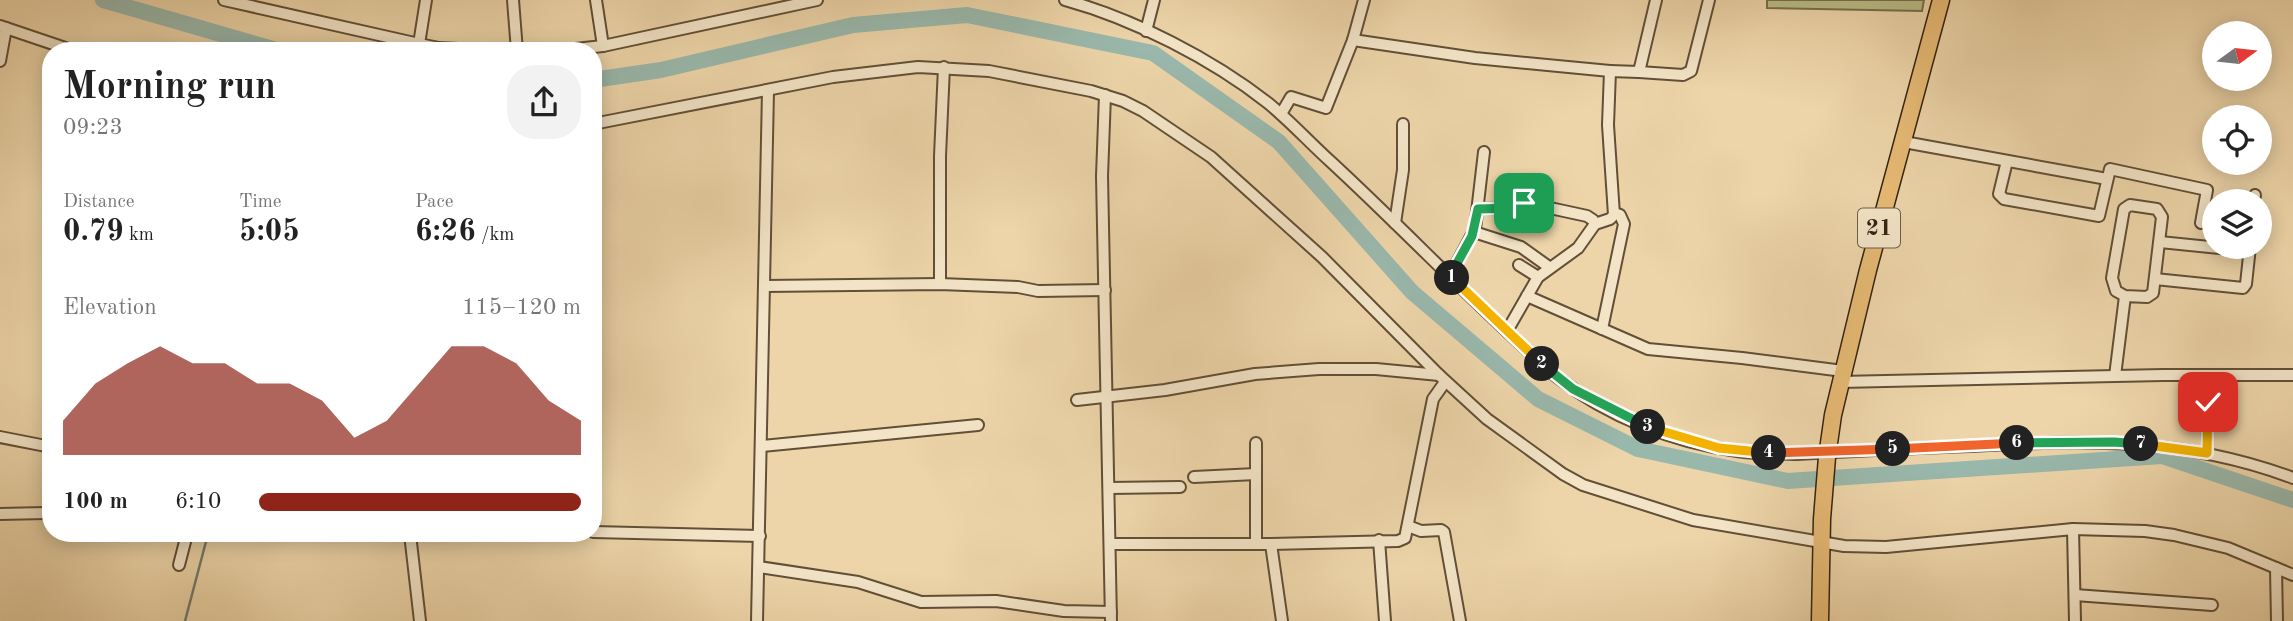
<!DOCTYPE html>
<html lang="en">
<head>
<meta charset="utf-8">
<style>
  :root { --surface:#fff; --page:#f2f2f2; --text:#222; --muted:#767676; --accent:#8f2418 }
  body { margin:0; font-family:"Old Standard TT",serif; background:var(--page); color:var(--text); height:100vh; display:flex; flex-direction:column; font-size:26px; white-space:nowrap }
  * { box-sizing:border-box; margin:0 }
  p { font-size:23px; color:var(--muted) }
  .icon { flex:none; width:38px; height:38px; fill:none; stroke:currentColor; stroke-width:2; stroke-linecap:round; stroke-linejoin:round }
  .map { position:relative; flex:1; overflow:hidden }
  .drawer { position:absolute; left:42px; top:42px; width:560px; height:500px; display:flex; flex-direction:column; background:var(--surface); border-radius:28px; box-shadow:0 4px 18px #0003 }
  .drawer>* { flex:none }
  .needle { width:46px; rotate:75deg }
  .buttons { position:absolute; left:2202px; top:21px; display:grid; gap:14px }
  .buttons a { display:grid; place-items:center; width:70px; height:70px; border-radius:50%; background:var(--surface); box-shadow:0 4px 18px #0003; font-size:35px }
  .pin { position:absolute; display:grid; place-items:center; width:60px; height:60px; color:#fff; margin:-30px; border-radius:14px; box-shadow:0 4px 10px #0006 }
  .km { position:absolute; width:35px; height:35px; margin:-18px; border-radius:50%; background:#222; color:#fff; font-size:19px; line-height:35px; text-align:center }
  .round { display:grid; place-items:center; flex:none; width:74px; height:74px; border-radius:28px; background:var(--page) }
  .head { display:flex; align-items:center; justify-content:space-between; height:119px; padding:0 21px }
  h1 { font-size:38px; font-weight:700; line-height:52px }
  .metrics { display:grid; grid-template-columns:repeat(3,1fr); gap:10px; height:119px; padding:7px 21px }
  .metrics div { display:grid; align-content:center }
  .metrics b { font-size:30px; font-weight:700 }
  .metrics small { font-size:19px; font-weight:400 }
  .metrics p { font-size:19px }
  .chart { height:196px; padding:14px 21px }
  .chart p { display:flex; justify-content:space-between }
  .chart svg { width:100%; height:126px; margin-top:7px; fill:var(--accent); opacity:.7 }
  ul { padding:0 21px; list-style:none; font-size:23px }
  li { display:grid; grid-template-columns:112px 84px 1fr; align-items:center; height:52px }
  li i { height:18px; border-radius:9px; background:var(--accent) }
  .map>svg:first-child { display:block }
  .green { fill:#b9bd87; stroke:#76704c; stroke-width:2 }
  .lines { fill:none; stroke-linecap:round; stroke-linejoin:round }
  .stream { stroke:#707c6e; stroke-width:2.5 }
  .river { stroke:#99b8ac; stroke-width:16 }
  .minor-casing { stroke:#614f37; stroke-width:14 }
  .highway-casing { stroke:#322211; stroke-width:19 }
  .minor { stroke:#f3e4c7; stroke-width:10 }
  .highway { stroke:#e6ba74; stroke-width:16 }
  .split-1-casing { stroke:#fff; stroke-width:14 }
  .split-2-casing { stroke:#fff; stroke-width:14 }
  .split-3-casing { stroke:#fff; stroke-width:14 }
  .split-4-casing { stroke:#fff; stroke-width:14 }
  .split-5-casing { stroke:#fff; stroke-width:14 }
  .split-6-casing { stroke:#fff; stroke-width:14 }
  .split-7-casing { stroke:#fff; stroke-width:14 }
  .split-8-casing { stroke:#fff; stroke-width:14 }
  .split-1 { stroke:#22a559; stroke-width:9 }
  .split-2 { stroke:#f5b400; stroke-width:9 }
  .split-3 { stroke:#22a559; stroke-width:9 }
  .split-4 { stroke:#f5b400; stroke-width:9 }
  .split-5 { stroke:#f0652b; stroke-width:9 }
  .split-6 { stroke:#f0652b; stroke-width:9 }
  .split-7 { stroke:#22a559; stroke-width:9 }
  .split-8 { stroke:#f5b400; stroke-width:9 }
  .labels { text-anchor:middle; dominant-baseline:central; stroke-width:6; stroke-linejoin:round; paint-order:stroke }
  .shield { fill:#f3e4c7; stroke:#6c5c48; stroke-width:2 }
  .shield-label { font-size:23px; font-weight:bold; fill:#322211 }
</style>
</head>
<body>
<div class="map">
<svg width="2293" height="621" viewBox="0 0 2293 621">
  <rect width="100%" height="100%" fill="#edd5a9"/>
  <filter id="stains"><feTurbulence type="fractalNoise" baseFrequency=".00286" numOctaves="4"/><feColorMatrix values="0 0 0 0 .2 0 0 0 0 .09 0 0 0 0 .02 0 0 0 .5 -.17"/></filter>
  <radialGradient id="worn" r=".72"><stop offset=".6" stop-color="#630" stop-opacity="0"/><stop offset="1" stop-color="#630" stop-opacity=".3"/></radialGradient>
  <polygon class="green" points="1767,0 1924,0 1922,11 1767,8"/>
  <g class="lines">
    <polyline class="stream" points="185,621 208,534"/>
    <g class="river">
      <polyline points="103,0 280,51"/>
      <polyline points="593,80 661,70 853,25 967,15 1153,53 1279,142 1412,292 1538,399 1638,449 1788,481 2162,456 2293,500"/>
    </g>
    <defs>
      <g id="minor">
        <polyline points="224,0 419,44 439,48 498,51"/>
        <polyline points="513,0 517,51"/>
        <polyline points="596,0 603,46"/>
        <path d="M1065,0C1134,19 1212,59 1268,103C1290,121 1309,142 1330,161C1407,232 1478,308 1557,377C1607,416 1674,443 1737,451C1756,454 1777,453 1797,454C1855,451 1914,448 1972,446C2086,440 2184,437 2293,478"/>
        <polyline points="0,26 74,51"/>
        <polyline points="1146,31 1154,0"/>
        <polyline points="1353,40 1475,58 1610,71"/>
        <polyline points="419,44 426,0"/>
        <polyline points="557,51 603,46 817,0"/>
        <polyline points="0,61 6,28"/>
        <polyline points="1639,72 1683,75 1691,71 1709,0"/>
        <polyline points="1105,95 1102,176 1111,621"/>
        <polyline points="1281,114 1291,97 1326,108 1353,40 1364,0"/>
        <polyline points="593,124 833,77 918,67 989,71 1091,91 1123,101 1143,111 1211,157 1322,257 1439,375 1487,419 1563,474 1583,485 1693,520 1844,546 1886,547 2073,529 2145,531 2174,535 2228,548 2293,575"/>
        <polyline points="1904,142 2107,179"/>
        <polyline points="2007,161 1999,194 2004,199 2099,216 2110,169 2207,190 2201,223"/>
        <polyline points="2254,201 2255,195"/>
        <polyline points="1478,209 1515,208 1527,203 1587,216 1593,220 1595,224"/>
        <polyline points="1395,223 1403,170 1403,124"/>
        <polyline points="1474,232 1521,247 1549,267"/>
        <polyline points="2160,242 2249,251"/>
        <polyline points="1519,265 1538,277"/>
        <polyline points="1450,276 1475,229 1484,152"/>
        <polyline points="2155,279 2243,288 2246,284 2250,247"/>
        <polyline points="940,284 940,156 944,67"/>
        <polyline points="765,286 940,284 1018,287 1038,291 1105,290"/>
        <polyline points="1527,296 1648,349 1742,358 1843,371"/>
        <polyline points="1602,329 1624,224 1620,215 1614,213"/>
        <polyline points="1507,331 1538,277 1578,248 1595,224 1610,219 1614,215 1608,125 1610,71 1639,72 1656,0"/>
        <polyline points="2115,376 2125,296 2116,291 2112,278 2124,209 2130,205 2157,209 2162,217 2153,293 2147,297 2125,296"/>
        <polyline points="1840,382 2163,375 2293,375"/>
        <polyline points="1077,400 1165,390 1255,374 1319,369 1376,369 1439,375"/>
        <polyline points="0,437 51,447"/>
        <polyline points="1256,443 1256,544"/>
        <polyline points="762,446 978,425"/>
        <polyline points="2207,453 2208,375"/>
        <polyline points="1194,477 1256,474"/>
        <polyline points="1109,488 1180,487"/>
        <polyline points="0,514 46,513"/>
        <polyline points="1408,526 1421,531 1441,530 1444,532 1460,621"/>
        <polyline points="2073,529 2075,621"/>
        <polyline points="593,532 760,536"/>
        <polyline points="410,534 420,621"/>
        <polyline points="1379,540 1385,621"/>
        <polyline points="1110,544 1271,544 1282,621"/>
        <polyline points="1271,544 1398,541 1405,538 1433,399 1445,382"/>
        <polyline points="179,565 187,534"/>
        <polyline points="759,567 858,582 921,602 996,601 1064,611 1111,612"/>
        <polyline points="2276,568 2277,621"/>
        <polyline points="2075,595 2212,605"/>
        <polyline points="757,621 768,91"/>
      </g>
      <polyline id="highway" points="1820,621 1822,519 1827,457 1833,415 1868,270 1941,0"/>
    </defs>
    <use href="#minor" class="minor-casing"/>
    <use href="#highway" class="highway-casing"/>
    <use href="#minor" class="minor"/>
    <use href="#highway" class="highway"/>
  </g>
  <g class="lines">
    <defs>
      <polyline id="split-1" points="1452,278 1450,276 1472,236 1478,209 1515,208 1524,203"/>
      <polyline id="split-2" points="1452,278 1542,364"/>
      <polyline id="split-3" points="1542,364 1573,389 1648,427"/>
      <polyline id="split-4" points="1648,427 1719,448 1769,453"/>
      <polyline id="split-5" points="1769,453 1893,449"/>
      <polyline id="split-6" points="1893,449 2017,443"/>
      <polyline id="split-7" points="2017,443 2114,442 2141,444"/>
      <polyline id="split-8" points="2141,444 2207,453 2208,402"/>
    </defs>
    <use href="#split-1" class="split-1-casing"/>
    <use href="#split-2" class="split-2-casing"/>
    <use href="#split-3" class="split-3-casing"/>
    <use href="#split-4" class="split-4-casing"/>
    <use href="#split-5" class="split-5-casing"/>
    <use href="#split-6" class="split-6-casing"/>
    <use href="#split-7" class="split-7-casing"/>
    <use href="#split-8" class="split-8-casing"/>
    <use href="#split-1" class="split-1"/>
    <use href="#split-2" class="split-2"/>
    <use href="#split-3" class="split-3"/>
    <use href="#split-4" class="split-4"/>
    <use href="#split-5" class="split-5"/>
    <use href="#split-6" class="split-6"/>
    <use href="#split-7" class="split-7"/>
    <use href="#split-8" class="split-8"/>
  </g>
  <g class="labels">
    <rect class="shield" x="1858" y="208.5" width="42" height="39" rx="5"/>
    <g class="shield-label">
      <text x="1879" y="228">21</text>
    </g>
  </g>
  <rect width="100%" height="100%" filter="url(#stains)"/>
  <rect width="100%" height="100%" fill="url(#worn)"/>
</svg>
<div class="buttons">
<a><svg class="needle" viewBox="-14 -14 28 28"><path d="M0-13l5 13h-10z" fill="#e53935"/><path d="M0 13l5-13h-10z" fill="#767676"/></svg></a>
<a><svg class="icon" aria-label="locate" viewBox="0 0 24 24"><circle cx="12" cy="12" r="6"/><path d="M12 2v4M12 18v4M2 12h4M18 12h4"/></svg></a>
<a><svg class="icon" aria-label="layers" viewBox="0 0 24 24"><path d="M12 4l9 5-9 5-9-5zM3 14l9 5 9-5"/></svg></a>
</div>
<div class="pin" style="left:1524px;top:203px;background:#1e9e55"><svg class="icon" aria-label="arrive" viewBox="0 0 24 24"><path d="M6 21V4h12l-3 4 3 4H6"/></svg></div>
<div class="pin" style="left:2208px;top:402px;background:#d93025"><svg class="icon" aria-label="check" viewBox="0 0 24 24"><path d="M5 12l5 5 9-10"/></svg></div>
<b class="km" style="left:1452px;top:278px">1</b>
<b class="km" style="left:1542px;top:364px">2</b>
<b class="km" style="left:1648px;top:427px">3</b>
<b class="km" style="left:1769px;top:453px">4</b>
<b class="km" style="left:1893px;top:449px">5</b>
<b class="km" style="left:2017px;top:443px">6</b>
<b class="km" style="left:2141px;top:444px">7</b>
<section class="drawer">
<div class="head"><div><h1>Morning run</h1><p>09:23</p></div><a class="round"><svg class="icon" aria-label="share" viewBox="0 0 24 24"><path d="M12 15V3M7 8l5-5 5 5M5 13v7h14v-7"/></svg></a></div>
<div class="metrics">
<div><p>Distance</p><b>0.79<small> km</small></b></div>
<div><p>Time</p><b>5:05</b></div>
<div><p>Pace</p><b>6:26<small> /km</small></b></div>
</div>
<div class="chart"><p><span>Elevation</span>115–120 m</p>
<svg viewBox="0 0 160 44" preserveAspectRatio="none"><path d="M0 44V32L10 19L20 12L30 6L40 12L50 12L60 19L70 19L80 25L90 38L100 32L110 19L120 6L130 6L140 12L150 25L160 32V44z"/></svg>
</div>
<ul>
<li><b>100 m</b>6:10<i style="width:100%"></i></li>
</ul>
</section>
</div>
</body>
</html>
